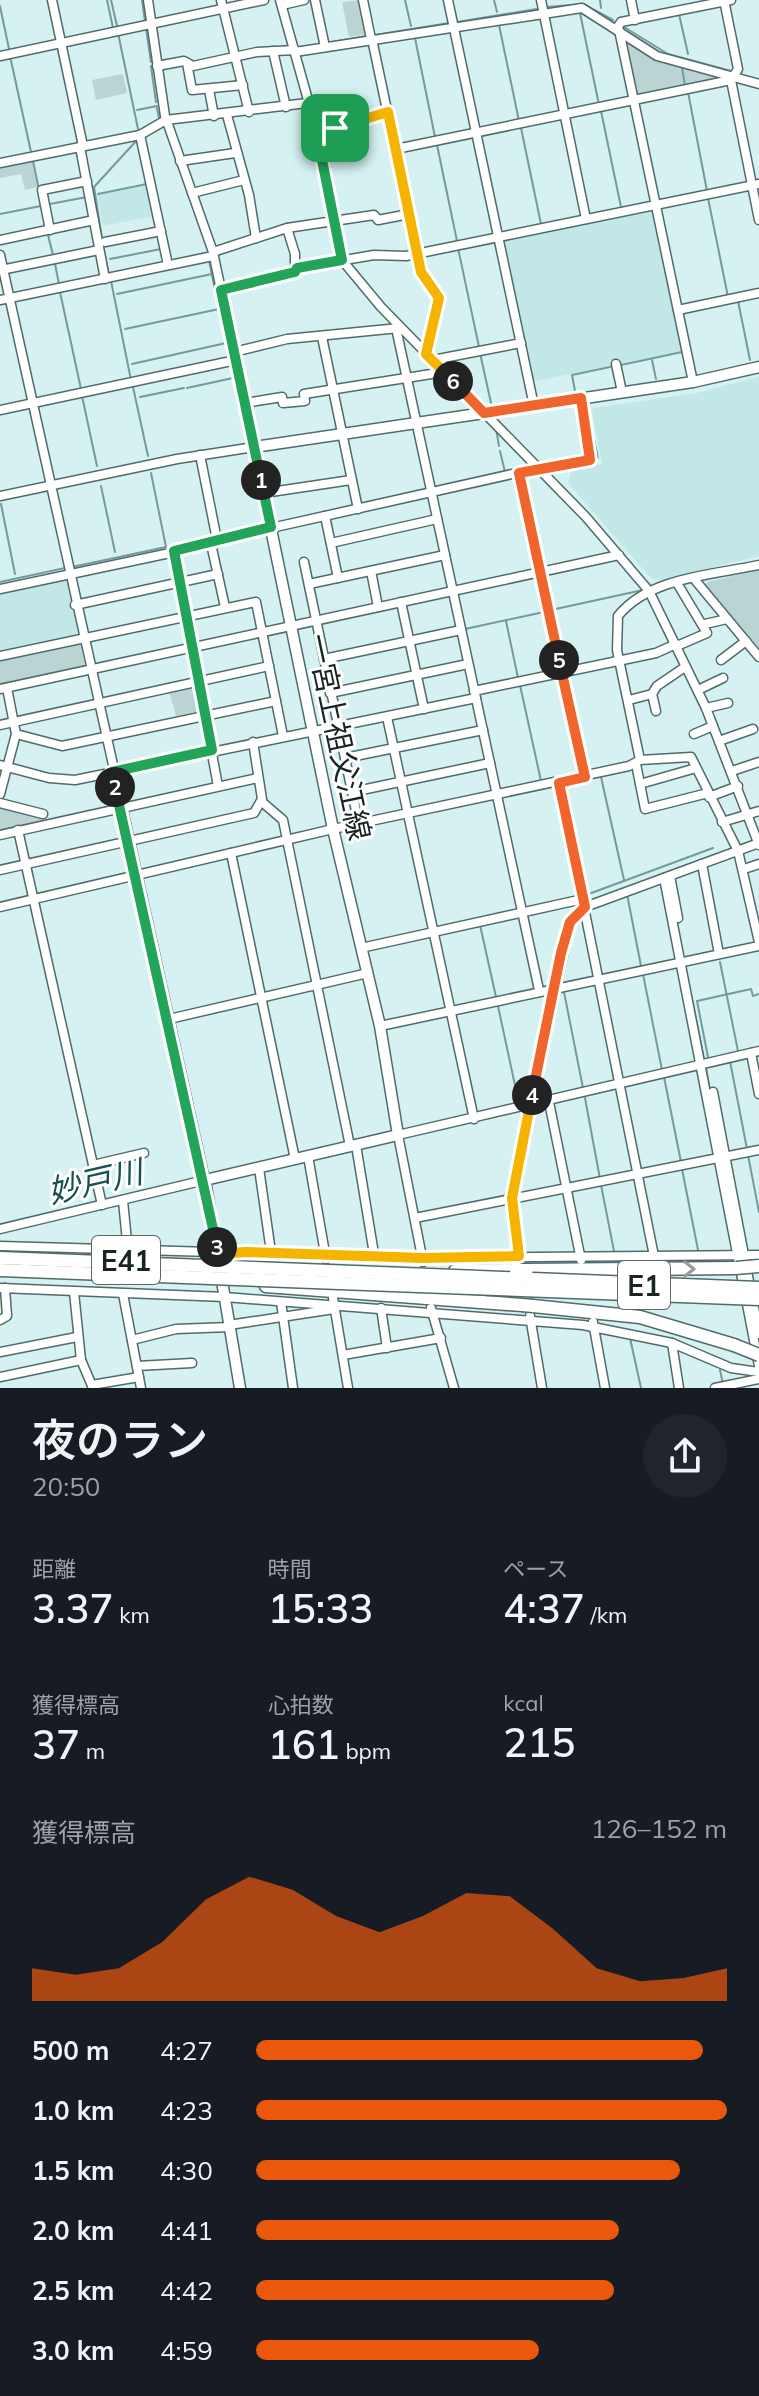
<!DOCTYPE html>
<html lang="ja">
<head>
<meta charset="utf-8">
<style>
  :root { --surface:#171b24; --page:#20242c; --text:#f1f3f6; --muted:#9ea1a6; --accent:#ea580c }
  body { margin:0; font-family:Mulish,"Noto Sans JP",sans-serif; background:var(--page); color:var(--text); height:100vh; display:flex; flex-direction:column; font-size:30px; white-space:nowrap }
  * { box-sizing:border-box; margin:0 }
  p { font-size:26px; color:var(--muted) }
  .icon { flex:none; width:44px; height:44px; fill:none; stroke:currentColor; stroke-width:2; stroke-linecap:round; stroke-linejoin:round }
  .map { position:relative; height:1388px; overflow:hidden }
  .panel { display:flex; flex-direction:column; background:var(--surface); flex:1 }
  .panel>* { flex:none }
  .pin { position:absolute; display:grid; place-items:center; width:68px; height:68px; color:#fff; margin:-34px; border-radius:16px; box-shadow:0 4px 12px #0006 }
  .km { position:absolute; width:40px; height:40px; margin:-20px; border-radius:50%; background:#222; color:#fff; font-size:22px; line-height:40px; text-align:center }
  .round { display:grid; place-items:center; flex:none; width:84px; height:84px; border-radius:42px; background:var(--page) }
  .headline { display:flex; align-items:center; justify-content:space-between; height:136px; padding:0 32px }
  h1 { font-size:44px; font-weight:600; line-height:60px }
  .figures { display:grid; grid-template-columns:repeat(3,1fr); gap:12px; height:136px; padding:8px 32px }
  .figures div { display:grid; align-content:center }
  .figures b { font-size:40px; font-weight:600 }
  .figures small { font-size:22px; font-weight:400 }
  .figures p { font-size:22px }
  .chart { height:224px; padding:16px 32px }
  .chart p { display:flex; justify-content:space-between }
  .chart svg { width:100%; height:144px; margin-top:8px; fill:var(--accent); opacity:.7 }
  ul { padding:0 32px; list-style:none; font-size:26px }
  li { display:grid; grid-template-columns:128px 96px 1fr; align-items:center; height:60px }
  li i { height:20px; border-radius:10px; background:var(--accent) }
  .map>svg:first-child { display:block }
  .built { fill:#c2e7e7 }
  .green { fill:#bad4d4 }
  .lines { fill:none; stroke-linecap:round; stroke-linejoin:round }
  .stream { stroke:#739b9b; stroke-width:2 }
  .minor-casing { stroke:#516a6a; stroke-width:11 }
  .major-casing { stroke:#516a6a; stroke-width:13 }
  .highway-casing { stroke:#516a6a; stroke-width:15 }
  .minor { stroke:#fff; stroke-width:8 }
  .major { stroke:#fff; stroke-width:10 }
  .highway { stroke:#fff; stroke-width:12 }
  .highway-bridge-casing { stroke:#516a6a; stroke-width:15; stroke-linecap:butt }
  .highway-bridge { stroke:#fff; stroke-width:12 }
  .oneway { stroke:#989c9c }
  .split-1-casing { stroke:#fff; stroke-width:16 }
  .split-2-casing { stroke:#fff; stroke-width:16 }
  .split-3-casing { stroke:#fff; stroke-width:16 }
  .split-4-casing { stroke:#fff; stroke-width:16 }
  .split-5-casing { stroke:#fff; stroke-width:16 }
  .split-6-casing { stroke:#fff; stroke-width:16 }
  .split-7-casing { stroke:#fff; stroke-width:16 }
  .split-1 { stroke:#22a559; stroke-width:10 }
  .split-2 { stroke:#22a559; stroke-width:10 }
  .split-3 { stroke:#22a559; stroke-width:10 }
  .split-4 { stroke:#f5b400; stroke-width:10 }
  .split-5 { stroke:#f0652b; stroke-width:10 }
  .split-6 { stroke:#f0652b; stroke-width:10 }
  .split-7 { stroke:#f5b400; stroke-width:10 }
  .labels { text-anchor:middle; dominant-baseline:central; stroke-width:6; stroke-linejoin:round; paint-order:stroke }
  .shield { fill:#fff; stroke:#5e6666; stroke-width:2 }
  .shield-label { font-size:28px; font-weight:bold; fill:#192424 }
  .street-label { font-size:30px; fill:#192424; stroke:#fff }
  .water-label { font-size:32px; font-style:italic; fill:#165151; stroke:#fff }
</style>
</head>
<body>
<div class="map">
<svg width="759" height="1388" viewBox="0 0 759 1388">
  <rect width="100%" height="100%" fill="#d5f1f1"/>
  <g class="built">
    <polygon points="148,185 155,216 103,226 97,195"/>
    <polygon points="653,207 683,351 532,382 501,241"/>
    <polygon points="759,377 759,556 661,580 651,578 568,483 571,472 602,464 592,412 594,408 697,393"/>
    <polygon points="66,578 79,634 0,653 0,592"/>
  </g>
  <g class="green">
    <polygon points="360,0 367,34 349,37 342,2"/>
    <polygon points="623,37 643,51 728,78 686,87 683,76 685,88 635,97"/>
    <polygon points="123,74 127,93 96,100 92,80"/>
    <polygon points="32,161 37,187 25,190 21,174 0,178 0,168"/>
    <polygon points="759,570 759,651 704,586 707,582"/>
    <polygon points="80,641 85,667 0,687 0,662"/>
    <polygon points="195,685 200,711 176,716 169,691"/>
    <polygon points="0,806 42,817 43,822 0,831"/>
  </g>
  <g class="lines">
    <g class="stream">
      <polyline points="107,0 113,28"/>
      <polyline points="111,0 117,26"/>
      <polyline points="142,0 145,21"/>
      <polyline points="405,0 411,26"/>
      <polyline points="494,0 497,12"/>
      <polyline points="600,0 601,8"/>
      <polyline points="0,6 9,49"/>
      <polyline points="547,7 583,4 613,20"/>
      <polyline points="580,13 599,105"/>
      <polyline points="679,14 688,54"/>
      <polyline points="457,22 537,9"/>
      <polyline points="499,25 519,121"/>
      <polyline points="624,27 668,54 731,71"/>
      <polyline points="146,28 151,62"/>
      <polyline points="118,33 138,129"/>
      <polyline points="375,35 449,23"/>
      <polyline points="415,38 435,137"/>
      <polyline points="332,42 367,36"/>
      <polyline points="10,56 31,152"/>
      <polyline points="151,66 156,102"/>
      <polyline points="682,67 685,86"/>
      <polyline points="688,92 707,191"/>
      <polyline points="157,108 159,118"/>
      <polyline points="137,110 157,106"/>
      <polyline points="601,111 621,207"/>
      <polyline points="521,128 541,224"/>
      <polyline points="437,145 457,241"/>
      <polyline points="33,161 39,190"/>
      <polyline points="98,194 147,184"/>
      <polyline points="708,198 728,297"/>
      <polyline points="50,204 87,197"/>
      <polyline points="0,214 41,206"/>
      <polyline points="48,235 53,255"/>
      <polyline points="102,239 94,187 137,140"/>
      <polyline points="103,246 109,275"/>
      <polyline points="458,248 479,347"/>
      <polyline points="110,259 161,249"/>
      <polyline points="209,260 215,290"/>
      <polyline points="55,264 59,284"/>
      <polyline points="111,281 131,380"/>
      <polyline points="60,292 81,389"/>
      <polyline points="117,294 212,274"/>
      <polyline points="216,294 222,324"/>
      <polyline points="738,301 750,360"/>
      <polyline points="223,328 229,358"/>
      <polyline points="125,329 219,309"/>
      <polyline points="480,353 491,403"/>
      <polyline points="652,360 656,379"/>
      <polyline points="132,364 226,343"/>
      <polyline points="621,365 682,352"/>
      <polyline points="133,387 148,456"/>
      <polyline points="187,388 233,378 231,364"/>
      <polyline points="575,391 572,375 610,367"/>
      <polyline points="82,396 97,466"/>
      <polyline points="140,397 184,388"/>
      <polyline points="578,408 588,455"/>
      <polyline points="496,429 499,446"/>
      <polyline points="500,451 505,472"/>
      <polyline points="101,486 115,552"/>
      <polyline points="1,504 15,574"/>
      <polyline points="190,543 213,538"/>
      <polyline points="170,546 184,544"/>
      <polyline points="72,567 166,547 151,473"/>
      <polyline points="0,582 65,568"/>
      <polyline points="551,610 643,590"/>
      <polyline points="506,621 518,678"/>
      <polyline points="465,629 544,612"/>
      <polyline points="520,685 541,781"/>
      <polyline points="601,777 624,880"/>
      <polyline points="676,869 710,857"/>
      <polyline points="627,894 641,966"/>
      <polyline points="586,895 713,848"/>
      <polyline points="586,902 659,876"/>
      <polyline points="480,925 496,997"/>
      <polyline points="720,962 738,1051"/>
      <polyline points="643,974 662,1070"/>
      <path d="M551,987C556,961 557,921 580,905"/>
      <polyline points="564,992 583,1088"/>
      <polyline points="691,994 704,1059"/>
      <polyline points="498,1006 516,1090"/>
      <polyline points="708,1057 697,1001 751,989 753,996 759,994"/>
      <polyline points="730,1061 747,1149"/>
      <polyline points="706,1068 710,1091"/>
      <polyline points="664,1077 681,1162"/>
      <polyline points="585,1098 600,1179"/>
      <polyline points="527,1100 550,993"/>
      <polyline points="748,1155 759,1212"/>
      <polyline points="682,1169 698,1250"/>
      <polyline points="601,1185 614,1251"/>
      <polyline points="508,1195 524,1114"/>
      <polyline points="508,1204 513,1245"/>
      <polyline points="630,1338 641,1388"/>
      <polyline points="720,1370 723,1384"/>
    </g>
    <defs>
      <g id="minor">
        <polyline points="52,0 83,146"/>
        <polyline points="221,0 249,112"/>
        <polyline points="280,0 324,157 342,260 381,307 586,517 649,591 706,708 759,845"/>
        <polyline points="315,0 325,47"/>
        <polyline points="363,0 371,39"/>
        <polyline points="448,0 534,406"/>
        <polyline points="541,0 586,219"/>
        <polyline points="631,0 635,20"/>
        <polyline points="724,0 738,69 731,80 759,220"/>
        <polyline points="282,5 304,0"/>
        <polyline points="617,28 621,22 731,0"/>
        <polyline points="619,30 693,382"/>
        <polyline points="372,39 421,272 439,298 426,354"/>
        <polyline points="273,51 286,107"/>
        <polyline points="295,52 582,8 657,56 759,84"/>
        <polyline points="0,56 264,0"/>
        <polyline points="187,63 192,90 243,85"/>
        <polyline points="157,66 184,61 193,66 257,52 295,50"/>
        <polyline points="209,90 214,116"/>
        <polyline points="227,115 249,195 256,238"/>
        <polyline points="316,130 388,112"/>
        <polyline points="140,135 168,265"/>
        <polyline points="80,147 105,279"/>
        <polyline points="396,149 731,80"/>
        <polyline points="180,161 235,153"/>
        <polyline points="0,163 140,135 166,120 307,103"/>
        <polyline points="192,193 244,180"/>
        <polyline points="50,230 42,190 87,181"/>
        <polyline points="0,240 94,220"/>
        <polyline points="105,242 161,231"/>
        <polyline points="213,252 287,228 374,215 378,220 409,214"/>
        <polyline points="0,255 205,1180 0,1229"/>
        <polyline points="297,268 374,255 406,256 759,184"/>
        <polyline points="1,270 99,250"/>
        <polyline points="221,290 295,272 295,254 287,228"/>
        <polyline points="0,300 213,256"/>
        <polyline points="678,310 759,293"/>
        <polyline points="396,328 539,990"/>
        <polyline points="322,337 358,509"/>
        <polyline points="234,352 287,339 399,328"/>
        <polyline points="433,360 521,343"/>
        <polyline points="616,364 622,392"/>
        <polyline points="245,403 282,397 283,403 305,401 304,394 444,372"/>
        <polyline points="0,410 236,360"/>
        <polyline points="200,455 217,540"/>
        <polyline points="541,470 593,457 581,398"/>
        <polyline points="519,473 585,777"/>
        <polyline points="264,493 351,480"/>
        <polyline points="0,496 177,459 254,447 213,252 165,116 148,0"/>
        <polyline points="325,516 338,578"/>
        <polyline points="271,528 539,468"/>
        <polyline points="331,543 437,519"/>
        <polyline points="211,544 225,607"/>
        <polyline points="174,551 218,786"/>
        <polyline points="304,562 359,825"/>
        <polyline points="371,571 378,607"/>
        <polyline points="695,580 759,657"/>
        <polyline points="677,583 707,633 677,646"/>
        <polyline points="309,584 445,555"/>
        <polyline points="0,589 217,543 271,527"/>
        <polyline points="401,602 424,709"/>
        <polyline points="75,605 218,574"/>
        <polyline points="705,624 727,619"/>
        <polyline points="0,656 256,602 283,736"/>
        <polyline points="324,659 461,630"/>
        <polyline points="721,660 746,641"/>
        <polyline points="0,689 619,555"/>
        <polyline points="698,690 723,678"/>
        <polyline points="474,691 656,653 676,644"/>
        <polyline points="330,693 468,664"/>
        <polyline points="652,694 656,711"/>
        <polyline points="629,700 652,694 657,686 685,667"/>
        <polyline points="706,708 728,703"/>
        <polyline points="387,717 474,1119"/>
        <polyline points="0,725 269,666"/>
        <polyline points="16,734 62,746 276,701"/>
        <polyline points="694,734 713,726"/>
        <polyline points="719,741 753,729"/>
        <polyline points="345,758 483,730"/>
        <path d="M640,760L617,650L618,616C649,577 713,575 759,565"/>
        <polyline points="636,764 645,809 708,793"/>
        <polyline points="0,765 49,778 75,780 476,698"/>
        <polyline points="732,771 759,762"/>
        <polyline points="559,783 654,1256"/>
        <polyline points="640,784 696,768"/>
        <polyline points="352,792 490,763"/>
        <polyline points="0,794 16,734 7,688"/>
        <polyline points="709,797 738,786"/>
        <polyline points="262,802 283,820 350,1146"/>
        <polyline points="0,803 43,814"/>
        <polyline points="722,822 759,811"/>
        <polyline points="18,830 102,1205"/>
        <polyline points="0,835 258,778"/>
        <polyline points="231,853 295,1159"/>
        <polyline points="702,864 719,954"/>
        <polyline points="744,869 759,864"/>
        <polyline points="0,870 254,813 262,799 253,742"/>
        <polyline points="670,876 678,918"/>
        <polyline points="664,878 759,1366"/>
        <polyline points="0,907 333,829 629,766 640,760 691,757 738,851 759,942"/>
        <polyline points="361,948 583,899"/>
        <polyline points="169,1019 368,973"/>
        <polyline points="380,1026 759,946"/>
        <polyline points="751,1053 759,1094"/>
        <polyline points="713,1092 759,1334"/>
        <polyline points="549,1102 581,1260"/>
        <polyline points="356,1145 374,1254"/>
        <polyline points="308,1156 326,1259"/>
        <polyline points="93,1165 144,1153"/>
        <polyline points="259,1168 271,1252"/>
        <polyline points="123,1201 128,1251"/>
        <polyline points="415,1218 759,1150"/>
        <polyline points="0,1246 423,1258 759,1255"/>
        <polyline points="519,1259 512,1198 570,922 585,907 759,843"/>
        <polyline points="423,1262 398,1135 759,1051"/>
        <polyline points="0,1288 225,1297 583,1325 672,1343 731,1368 759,1372"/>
        <polyline points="74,1292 81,1360 93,1388"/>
        <polyline points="123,1294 141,1388"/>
        <polyline points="333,1298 348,1388"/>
        <polyline points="281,1302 293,1388"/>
        <polyline points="381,1308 387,1348"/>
        <polyline points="431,1308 454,1388"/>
        <polyline points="530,1316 542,1388"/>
        <polyline points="0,1320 7,1316 5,1288"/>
        <polyline points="593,1322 605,1388"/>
        <polyline points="229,1325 334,1309"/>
        <polyline points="132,1340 176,1329 230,1327"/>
        <polyline points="672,1343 679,1388"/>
        <polyline points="0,1352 77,1337"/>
        <polyline points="343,1355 441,1338"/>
        <polyline points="137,1366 192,1363"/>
        <polyline points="0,1377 81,1360"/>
        <polyline points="92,1385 139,1377"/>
        <polyline points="715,1388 759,1379"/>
      </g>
      <polyline id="major" points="240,1388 205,1180 398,1135 380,1026 333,829 254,447 693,382 759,367"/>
      <g id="highway">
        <polyline points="527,1270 736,1268"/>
        <polyline points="455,1271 516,1270"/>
        <polyline points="266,1286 522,1305"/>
        <polyline points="533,1306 640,1317 734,1345"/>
      </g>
    </defs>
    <use href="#minor" class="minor-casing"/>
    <use href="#major" class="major-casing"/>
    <use href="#highway" class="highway-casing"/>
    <use href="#minor" class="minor"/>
    <use href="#major" class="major"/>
    <use href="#highway" class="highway"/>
    <defs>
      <g id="highway-bridge">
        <polyline points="0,1258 759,1288"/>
        <polyline points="736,1268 759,1266"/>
        <polyline points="0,1270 759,1299"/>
        <polyline points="516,1270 527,1270"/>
        <polyline points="522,1305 533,1306"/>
        <polyline points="734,1345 759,1355"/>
      </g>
    </defs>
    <use href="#highway-bridge" class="highway-bridge-casing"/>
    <use href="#highway-bridge" class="highway-bridge"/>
  </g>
  <defs><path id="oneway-chevron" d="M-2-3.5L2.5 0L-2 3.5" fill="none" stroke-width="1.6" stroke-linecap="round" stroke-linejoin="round" transform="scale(2)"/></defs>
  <use class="oneway" href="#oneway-chevron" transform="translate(689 1269)"/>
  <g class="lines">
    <defs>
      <polyline id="split-1" points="261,480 221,290 295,272 297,268 342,260 316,130 335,128"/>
      <polyline id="split-2" points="115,787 112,772 212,750 174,551 271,527 261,480"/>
      <polyline id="split-3" points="115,787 217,1247"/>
      <polyline id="split-4" points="217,1247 219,1254 245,1252 423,1258 519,1256 512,1198 532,1095"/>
      <polyline id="split-5" points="532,1095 561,953 570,922 585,907 559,783 585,777 559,660"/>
      <polyline id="split-6" points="453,381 484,413 581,398 590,460 519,473 559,660"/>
      <polyline id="split-7" points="335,128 388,112 421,272 439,298 426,354 453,381"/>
    </defs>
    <use href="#split-1" class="split-1-casing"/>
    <use href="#split-2" class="split-2-casing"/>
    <use href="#split-3" class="split-3-casing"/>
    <use href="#split-4" class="split-4-casing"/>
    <use href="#split-5" class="split-5-casing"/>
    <use href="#split-6" class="split-6-casing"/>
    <use href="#split-7" class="split-7-casing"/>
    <use href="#split-1" class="split-1"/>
    <use href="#split-2" class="split-2"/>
    <use href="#split-3" class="split-3"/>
    <use href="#split-4" class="split-4"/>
    <use href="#split-5" class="split-5"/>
    <use href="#split-6" class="split-6"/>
    <use href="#split-7" class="split-7"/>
  </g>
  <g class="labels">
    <g class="shield">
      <rect x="92" y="1236" width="68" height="48" rx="6"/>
      <rect x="618" y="1261" width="52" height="48" rx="6"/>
    </g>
    <g class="shield-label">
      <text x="126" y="1260">E41</text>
      <text x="644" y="1285">E1</text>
    </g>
    <g class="street-label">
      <text transform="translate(339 737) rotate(78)">一宮上祖父江線</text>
    </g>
    <g class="water-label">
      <text transform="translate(95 1181) rotate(-13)">妙戸川</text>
    </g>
  </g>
</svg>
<div class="pin" style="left:335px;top:128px;background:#1e9e55"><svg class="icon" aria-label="arrive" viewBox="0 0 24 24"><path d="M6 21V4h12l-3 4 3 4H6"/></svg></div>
<b class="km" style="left:261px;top:480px">1</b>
<b class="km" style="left:115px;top:787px">2</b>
<b class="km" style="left:217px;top:1247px">3</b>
<b class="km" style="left:532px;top:1095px">4</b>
<b class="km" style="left:559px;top:660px">5</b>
<b class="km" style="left:453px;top:381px">6</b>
</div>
<section class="panel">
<div class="headline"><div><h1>夜のラン</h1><p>20:50</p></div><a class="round"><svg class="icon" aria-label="share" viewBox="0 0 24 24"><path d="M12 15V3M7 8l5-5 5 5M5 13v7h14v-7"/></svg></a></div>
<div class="figures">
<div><p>距離</p><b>3.37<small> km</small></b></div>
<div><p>時間</p><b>15:33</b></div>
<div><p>ペース</p><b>4:37<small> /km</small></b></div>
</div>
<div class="figures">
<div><p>獲得標高</p><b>37<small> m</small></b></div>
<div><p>心拍数</p><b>161<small> bpm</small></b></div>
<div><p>kcal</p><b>215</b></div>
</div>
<div class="chart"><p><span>獲得標高</span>126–152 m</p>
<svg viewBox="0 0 160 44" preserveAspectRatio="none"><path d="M0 44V34L10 36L20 34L30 26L40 13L50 6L60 10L70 18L80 23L90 18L100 11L110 12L120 22L130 34L140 38L150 37L160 34V44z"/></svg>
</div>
<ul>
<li><b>500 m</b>4:27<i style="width:95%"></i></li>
<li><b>1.0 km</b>4:23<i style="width:100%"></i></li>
<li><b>1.5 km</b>4:30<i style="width:90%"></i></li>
<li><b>2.0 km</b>4:41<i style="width:77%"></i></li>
<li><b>2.5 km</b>4:42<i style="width:76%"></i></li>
<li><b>3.0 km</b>4:59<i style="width:60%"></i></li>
</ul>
</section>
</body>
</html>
